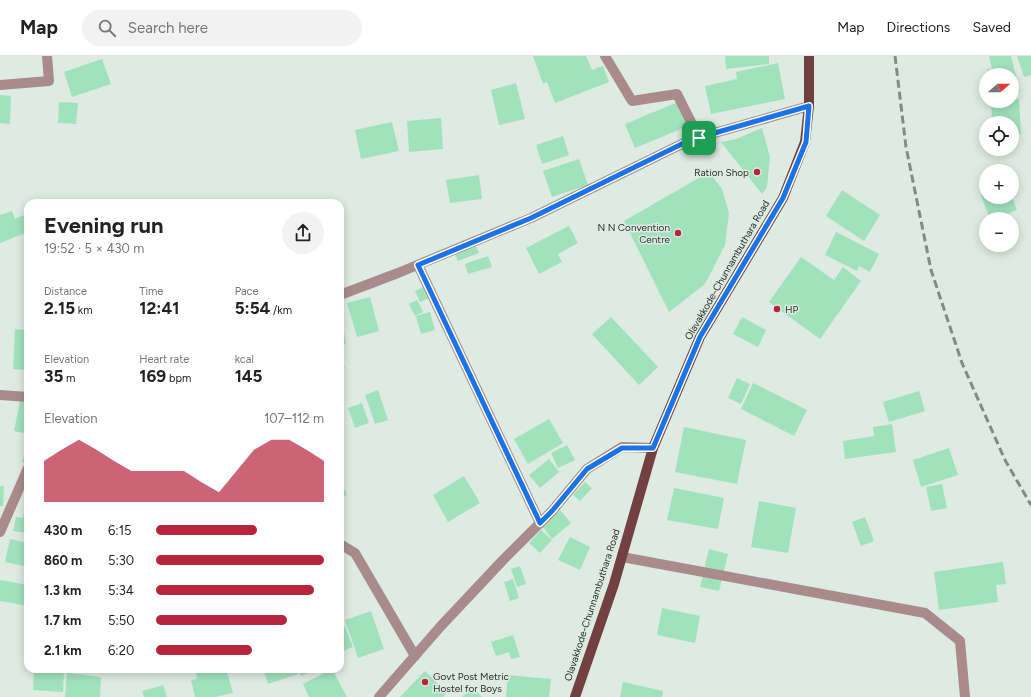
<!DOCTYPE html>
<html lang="en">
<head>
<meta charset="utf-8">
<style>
  :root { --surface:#fff; --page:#f2f2f2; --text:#222; --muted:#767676; --line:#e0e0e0; --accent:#b6253c }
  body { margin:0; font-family:Figtree,sans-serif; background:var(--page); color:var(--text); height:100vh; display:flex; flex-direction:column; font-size:15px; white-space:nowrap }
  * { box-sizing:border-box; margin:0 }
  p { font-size:13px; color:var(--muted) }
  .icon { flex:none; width:22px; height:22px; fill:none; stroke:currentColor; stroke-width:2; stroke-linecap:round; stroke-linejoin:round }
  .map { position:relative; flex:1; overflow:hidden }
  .side { position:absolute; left:24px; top:143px; width:320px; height:474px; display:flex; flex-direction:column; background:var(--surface); border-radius:12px; box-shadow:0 2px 10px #0003 }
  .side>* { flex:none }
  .needle { width:26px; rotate:70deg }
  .tools { position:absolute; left:979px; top:12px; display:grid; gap:8px }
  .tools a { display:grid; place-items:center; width:40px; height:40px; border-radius:50%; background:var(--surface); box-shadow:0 2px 10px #0003; font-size:20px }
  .pin { position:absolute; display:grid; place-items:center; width:34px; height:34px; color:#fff; margin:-17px; border-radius:8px; box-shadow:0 2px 6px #0006 }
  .round { display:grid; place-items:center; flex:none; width:42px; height:42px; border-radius:21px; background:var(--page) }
  .head { display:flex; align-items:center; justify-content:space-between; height:68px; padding:0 20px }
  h1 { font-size:22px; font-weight:700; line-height:30px }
  .figures { display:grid; grid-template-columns:repeat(3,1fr); gap:6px; height:68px; padding:4px 20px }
  .figures div { display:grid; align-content:center }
  .figures b { font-size:17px; font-weight:700 }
  .figures small { font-size:11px; font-weight:400 }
  .figures p { font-size:11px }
  .chart { height:112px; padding:8px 20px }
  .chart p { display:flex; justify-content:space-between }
  .chart svg { width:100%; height:72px; margin-top:4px; fill:var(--accent); opacity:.7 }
  ul { padding:0 20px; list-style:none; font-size:13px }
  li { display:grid; grid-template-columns:64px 48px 1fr; align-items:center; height:30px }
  li i { height:10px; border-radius:5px; background:var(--accent) }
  header { display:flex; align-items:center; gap:24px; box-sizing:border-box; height:56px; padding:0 20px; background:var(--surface); border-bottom:1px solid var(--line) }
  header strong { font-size:19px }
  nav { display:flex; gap:22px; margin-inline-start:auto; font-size:14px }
  .search { width:280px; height:36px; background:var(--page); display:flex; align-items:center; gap:10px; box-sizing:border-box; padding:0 14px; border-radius:22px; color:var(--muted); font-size:15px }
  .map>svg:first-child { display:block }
  .building { fill:#a1e2bd }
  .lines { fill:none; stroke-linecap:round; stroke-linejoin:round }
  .minor { stroke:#aa8b8b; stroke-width:10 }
  .primary { stroke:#734041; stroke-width:10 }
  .rail { stroke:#828c86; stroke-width:3; stroke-dasharray:8 4; stroke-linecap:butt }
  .route-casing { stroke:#fff; stroke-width:8 }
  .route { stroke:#1a73e8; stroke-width:5 }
  .poi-dot { fill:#b6253c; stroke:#ddebe2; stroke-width:1.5 }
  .labels { text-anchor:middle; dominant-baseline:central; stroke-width:3; stroke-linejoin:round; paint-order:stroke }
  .poi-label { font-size:10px; fill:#292f2c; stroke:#ddebe2; text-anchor:end }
  .street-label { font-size:10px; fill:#292f2c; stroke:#ddebe2 }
</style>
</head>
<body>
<header>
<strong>Map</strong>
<div class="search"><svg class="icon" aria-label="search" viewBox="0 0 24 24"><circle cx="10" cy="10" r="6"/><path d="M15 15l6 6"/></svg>Search here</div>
<nav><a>Map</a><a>Directions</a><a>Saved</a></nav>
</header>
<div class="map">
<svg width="1031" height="641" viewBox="0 0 1031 641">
  <rect width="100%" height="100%" fill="#ddebe2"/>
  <g class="building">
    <polygon points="533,0 586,0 592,14 603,10 609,26 555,47 547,26 543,28"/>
    <polygon points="725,0 769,0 769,8 726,13"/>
    <polygon points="989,0 1011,0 1020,36 1012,38 1012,19 988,19 987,14 992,13"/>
    <polygon points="1017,0 1031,0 1031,19 1024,21"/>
    <polygon points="102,3 111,28 72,41 64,16"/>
    <polygon points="778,7 785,43 711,58 705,30 737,23 736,16"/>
    <polygon points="516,27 525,63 499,69 491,34"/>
    <polygon points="0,39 11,40 10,68 0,67"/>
    <polygon points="1019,43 1021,78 1012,79 1012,67 992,67 991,45 1012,45 1012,44"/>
    <polygon points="59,46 78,47 76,68 58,67"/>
    <polygon points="678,46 688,70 635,92 625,68"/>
    <polygon points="441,62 443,93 409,96 407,65"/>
    <polygon points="392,66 399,95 361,103 355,74"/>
    <polygon points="762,72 770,101 767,131 762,138 721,86 736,83"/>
    <polygon points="563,80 569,99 542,108 536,89"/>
    <polygon points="579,103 588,129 552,141 543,115"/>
    <polygon points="709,116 722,133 729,157 725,189 705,228 669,256 624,165"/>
    <polygon points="479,119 482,143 450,147 446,124"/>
    <polygon points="842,134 880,159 864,185 826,160"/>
    <polygon points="986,137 986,141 1012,141 1017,154 993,163 990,163 981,139"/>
    <polygon points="12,155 15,163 27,158 28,162 28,176 0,187 0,159"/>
    <polygon points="569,170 578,187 558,198 562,206 539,218 526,192"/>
    <polygon points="836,176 879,198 870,216 859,210 857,215 825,199"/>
    <polygon points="472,181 479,197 458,205 452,190"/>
    <polygon points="488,200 492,211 468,218 465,208"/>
    <polygon points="801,201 834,224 843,211 861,225 820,283 769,246"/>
    <polygon points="427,229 432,241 420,246 415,235"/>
    <polygon points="370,241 379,275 357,281 347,247"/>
    <polygon points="417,244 423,256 415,260 409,248"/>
    <polygon points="340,252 346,288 340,289"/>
    <polygon points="430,256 435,274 421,278 416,260"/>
    <polygon points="611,261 658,311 639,329 592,278"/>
    <polygon points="742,261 766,274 758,291 733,278"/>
    <polygon points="15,273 28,274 28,314 13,313"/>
    <polygon points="340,302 345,312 340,314"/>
    <polygon points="737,322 750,328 741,348 728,342"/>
    <polygon points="753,327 807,354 794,380 741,353"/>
    <polygon points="378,334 388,364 375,368 365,339"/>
    <polygon points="919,335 925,355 889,366 883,346"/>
    <polygon points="21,340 28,342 28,378 14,375"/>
    <polygon points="362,347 369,367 355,372 348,352"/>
    <polygon points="549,363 563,387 528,408 514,383"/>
    <polygon points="892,368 896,396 845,403 843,385 874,380 873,371"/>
    <polygon points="684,371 746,384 737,428 675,416"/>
    <polygon points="28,387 28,408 22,406"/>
    <polygon points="567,389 575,404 558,412 551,397"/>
    <polygon points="949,392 958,419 921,431 913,404"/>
    <polygon points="549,403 559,416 540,432 529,419"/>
    <polygon points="464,420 480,447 448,466 433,439"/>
    <polygon points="340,423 347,439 340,442"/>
    <polygon points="585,426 592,432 580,445 573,439"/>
    <polygon points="942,428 947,452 931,455 926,431"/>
    <polygon points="0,430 4,430 3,450 0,450"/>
    <polygon points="674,432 724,442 718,473 667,464"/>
    <polygon points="26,440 28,441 28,477 13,475 16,461 23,462"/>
    <polygon points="759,445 796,452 788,497 751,491"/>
    <polygon points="560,454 571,467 552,483 542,470"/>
    <polygon points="865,461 874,485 861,490 852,466"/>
    <polygon points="541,474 552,484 540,497 529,487"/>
    <polygon points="570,481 590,491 580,514 558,504"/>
    <polygon points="10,483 28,487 28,511 5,506"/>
    <polygon points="709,493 728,498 719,535 700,531"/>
    <polygon points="1003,506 1006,528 996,529 998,546 939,554 934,516"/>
    <polygon points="520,510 526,528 517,531 511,513"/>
    <polygon points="513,523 519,542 510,545 504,526"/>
    <polygon points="0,524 28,529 28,550 0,545"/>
    <polygon points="662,552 700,560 695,587 657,579"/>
    <polygon points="371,555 384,593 358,602 345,564"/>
    <polygon points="345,571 353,591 341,596 340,573"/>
    <polygon points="513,579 520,601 511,603 509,596 496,600 491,586"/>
    <polygon points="195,613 226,613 233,637 215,641 195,641 191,624 197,623"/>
    <polygon points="263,613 296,613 298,618 268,628"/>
    <polygon points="298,613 318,613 301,620"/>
    <polygon points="332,613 347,641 309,641 303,628"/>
    <polygon points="34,614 64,616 63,636 33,634"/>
    <polygon points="425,615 447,637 443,641 400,641"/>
    <polygon points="67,617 101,621 100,641 65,641"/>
    <polygon points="508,619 551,623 549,641 506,641"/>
    <polygon points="623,626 663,635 662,641 620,641"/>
    <polygon points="163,629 167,641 144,641 142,635"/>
    <polygon points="473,631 482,641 462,641"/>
  </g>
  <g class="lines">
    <g class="minor">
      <polyline points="605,0 632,45 677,38 699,82"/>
      <polyline points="0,29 49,25 47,0"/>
      <polyline points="418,209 540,467"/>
      <polyline points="340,239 398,217 531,162 690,84 809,50"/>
      <polyline points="0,339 28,341"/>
      <polyline points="0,476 28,412"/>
      <polyline points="340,488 355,497 415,600"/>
      <polyline points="622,501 925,557 960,585 965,641"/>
      <polyline points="379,641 440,571 503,504 552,455 587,413 622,391 653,392"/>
    </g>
    <polyline class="primary" points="575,641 614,528 653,392 700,281 783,142 805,86 809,50 809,0"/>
    <polyline class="rail" points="895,0 906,91 931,214 962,307 1005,404 1031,449"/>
  </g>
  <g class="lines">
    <defs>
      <polygon id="route" points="809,50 806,86 783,142 700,281 653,392 622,392 587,413 552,455 540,467 418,209 531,162 690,84"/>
    </defs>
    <use href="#route" class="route-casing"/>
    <use href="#route" class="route"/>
  </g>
  <g class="poi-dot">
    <circle cx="757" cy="116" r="4"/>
    <circle cx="678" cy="177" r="4"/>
    <circle cx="777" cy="253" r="4"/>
    <circle cx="425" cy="626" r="4"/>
  </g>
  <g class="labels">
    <g class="poi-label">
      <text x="749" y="116">Ration Shop</text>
      <text x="670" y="171">N N Convention<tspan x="670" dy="12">Centre</tspan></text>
      <text x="785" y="253" text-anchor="start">HP</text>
      <text x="433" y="620" text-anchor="start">Govt Post Metric<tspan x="433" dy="12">Hostel for Boys</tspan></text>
    </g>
    <g class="street-label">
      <text transform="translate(727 214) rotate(-60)">Olavakkode-Chunnambuthara Road</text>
      <text transform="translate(592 549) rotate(-72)">Olavakkode-Chunnambuthara Road</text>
    </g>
  </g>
</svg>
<div class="tools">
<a><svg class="needle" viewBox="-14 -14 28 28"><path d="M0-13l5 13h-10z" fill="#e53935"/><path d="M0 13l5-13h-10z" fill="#767676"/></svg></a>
<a><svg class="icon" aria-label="locate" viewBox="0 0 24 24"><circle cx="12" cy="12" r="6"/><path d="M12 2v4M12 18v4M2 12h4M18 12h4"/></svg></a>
<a>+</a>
<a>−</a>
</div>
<div class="pin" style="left:699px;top:82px;background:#1e9e55"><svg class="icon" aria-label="arrive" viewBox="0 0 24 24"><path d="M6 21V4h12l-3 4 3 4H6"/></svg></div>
<section class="side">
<div class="head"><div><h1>Evening run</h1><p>19:52 · 5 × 430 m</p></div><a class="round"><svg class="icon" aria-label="share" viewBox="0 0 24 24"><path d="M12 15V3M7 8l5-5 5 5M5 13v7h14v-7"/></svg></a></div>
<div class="figures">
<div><p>Distance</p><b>2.15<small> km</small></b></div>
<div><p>Time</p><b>12:41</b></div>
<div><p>Pace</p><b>5:54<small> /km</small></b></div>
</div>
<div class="figures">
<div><p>Elevation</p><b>35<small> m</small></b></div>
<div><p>Heart rate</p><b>169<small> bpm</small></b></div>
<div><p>kcal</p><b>145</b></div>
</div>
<div class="chart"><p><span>Elevation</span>107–112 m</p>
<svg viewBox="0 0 160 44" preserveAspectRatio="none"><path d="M0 44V19L10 12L20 6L30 12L40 19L50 25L60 25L70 25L80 25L90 32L100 38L110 25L120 12L130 6L140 6L150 12L160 19V44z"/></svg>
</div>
<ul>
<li><b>430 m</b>6:15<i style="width:60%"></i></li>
<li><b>860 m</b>5:30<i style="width:100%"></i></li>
<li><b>1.3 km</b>5:34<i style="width:94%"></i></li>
<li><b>1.7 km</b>5:50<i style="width:78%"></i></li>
<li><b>2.1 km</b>6:20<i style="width:57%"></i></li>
</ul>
</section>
</div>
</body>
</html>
